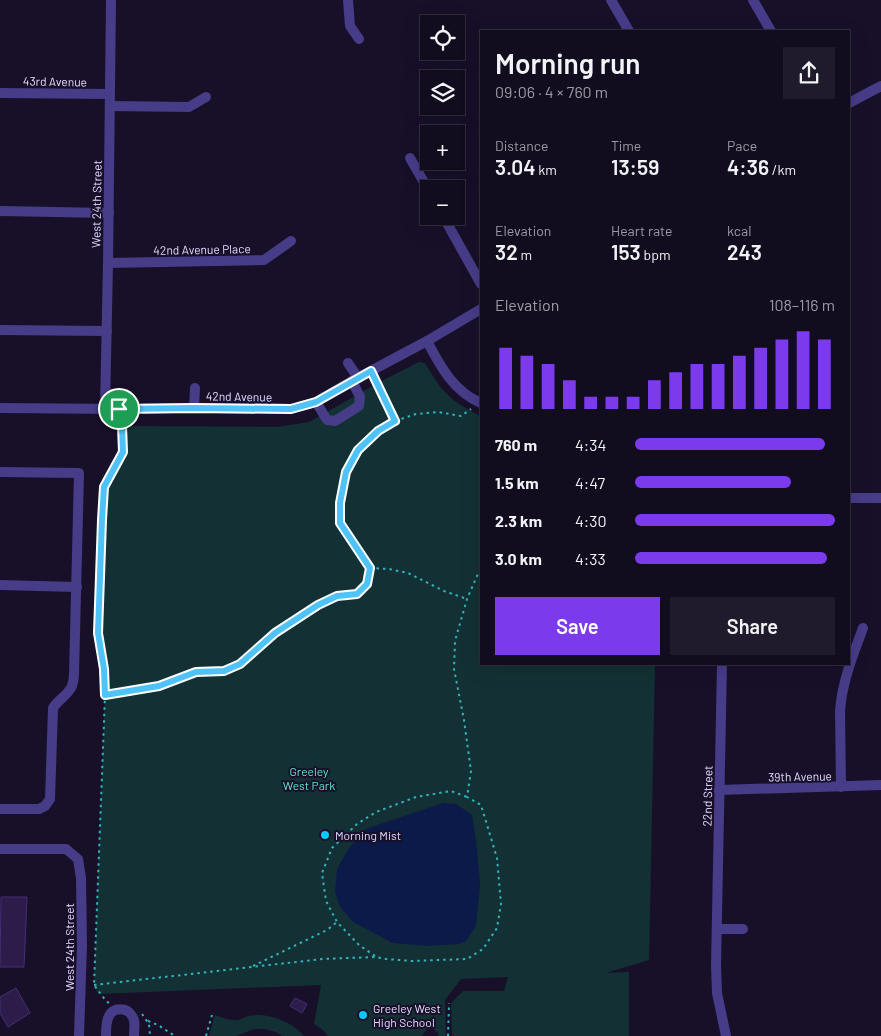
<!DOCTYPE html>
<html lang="en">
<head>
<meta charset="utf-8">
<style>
  :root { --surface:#120c1f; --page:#1f1a2c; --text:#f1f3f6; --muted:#9c9ba4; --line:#312c3d; --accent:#7c3aed }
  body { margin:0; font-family:Barlow,sans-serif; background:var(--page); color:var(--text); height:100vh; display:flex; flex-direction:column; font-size:19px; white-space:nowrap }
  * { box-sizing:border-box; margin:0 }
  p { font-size:16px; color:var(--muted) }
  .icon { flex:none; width:28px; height:28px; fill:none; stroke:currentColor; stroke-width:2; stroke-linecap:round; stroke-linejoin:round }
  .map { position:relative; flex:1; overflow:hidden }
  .panel { position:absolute; left:480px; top:30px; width:370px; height:635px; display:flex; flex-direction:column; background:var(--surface); border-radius:0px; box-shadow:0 5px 20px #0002,0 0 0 1px var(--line) }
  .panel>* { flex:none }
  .controls { position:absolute; left:420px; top:15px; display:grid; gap:10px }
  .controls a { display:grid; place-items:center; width:45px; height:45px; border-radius:0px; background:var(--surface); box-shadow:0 5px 20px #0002,0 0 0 1px var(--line); font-size:25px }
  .pin { position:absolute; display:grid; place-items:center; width:42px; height:42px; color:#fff; margin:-21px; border:2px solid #fff; border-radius:50%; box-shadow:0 1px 5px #0007 }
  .round { display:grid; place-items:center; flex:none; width:52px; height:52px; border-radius:0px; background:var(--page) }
  .head { display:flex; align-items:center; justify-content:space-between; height:85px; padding:0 15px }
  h1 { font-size:28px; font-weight:600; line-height:38px }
  .figures { display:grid; grid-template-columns:repeat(3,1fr); gap:8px; height:85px; padding:5px 15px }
  .figures div { display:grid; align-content:center }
  .figures b { font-size:21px; font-weight:600 }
  .figures small { font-size:14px; font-weight:400 }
  .figures p { font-size:14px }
  .chart { height:140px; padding:10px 15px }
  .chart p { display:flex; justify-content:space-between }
  .chart svg { width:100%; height:90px; margin-top:5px; stroke:var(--accent); stroke-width:6 }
  .primary-button { display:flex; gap:10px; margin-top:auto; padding:10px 15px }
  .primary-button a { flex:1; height:58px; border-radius:0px; background:var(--accent); color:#fff; font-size:20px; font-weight:600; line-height:58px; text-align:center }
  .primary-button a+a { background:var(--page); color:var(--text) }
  ul { padding:0 15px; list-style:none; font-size:16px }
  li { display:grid; grid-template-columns:80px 60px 1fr; align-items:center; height:38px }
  li i { height:12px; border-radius:6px; background:var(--accent) }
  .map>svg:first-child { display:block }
  .green { fill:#133134 }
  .water { fill:#0b1a48 }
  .building { fill:#2b1c4a; stroke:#452e76 }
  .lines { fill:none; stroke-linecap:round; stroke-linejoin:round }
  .path { stroke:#30b4bc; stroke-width:2; stroke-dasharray:2.5 4; stroke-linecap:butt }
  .minor { stroke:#473c88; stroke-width:10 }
  .route-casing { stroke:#fff; stroke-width:10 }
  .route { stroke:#4fc3f7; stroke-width:6 }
  .poi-dot { fill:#05c9ff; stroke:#181029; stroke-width:2 }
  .labels { text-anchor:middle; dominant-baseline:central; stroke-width:4; stroke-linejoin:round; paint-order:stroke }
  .street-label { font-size:12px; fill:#e2d9ff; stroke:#181029 }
  .park-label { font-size:12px; fill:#63e1d0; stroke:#181029 }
  .poi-label { font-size:12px; fill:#e2d9ff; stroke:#181029; text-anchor:start }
</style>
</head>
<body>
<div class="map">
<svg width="881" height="1036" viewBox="0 0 881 1036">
  <rect width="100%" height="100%" fill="#181029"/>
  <g class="green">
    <path d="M419,362L425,363C441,391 451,402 481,416V664H655L649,960L606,973L629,972V1036H452L451,1003L463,991H504L508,977L461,979L445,1000L446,1036H438L439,1034L430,1026L421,1036H328L323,1030L314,1024L321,985L98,994L94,985L105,695L104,669L98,633L102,521L104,487L123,452L122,426L277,427L309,422L378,383Z"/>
    <path d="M215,1015C221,1017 228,1020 234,1020C239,1021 244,1017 249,1016C267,1012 293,1022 304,1036H282L276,1032L265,1029H254L236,1036H209Z"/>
  </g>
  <polygon class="water" points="443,803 456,804 472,815 476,840 480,884 476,926 466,941 459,944 428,946 393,943 353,922 340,907 335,892 337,869 349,848 366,829"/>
  <g class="building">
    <polygon points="1,897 27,897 24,967 0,967"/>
    <polygon points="16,988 30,1013 8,1027 0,1013 0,997"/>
    <polygon points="295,998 307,1004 302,1013 290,1006"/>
  </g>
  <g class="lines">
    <g class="path">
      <polyline points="376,380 395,421 416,414 438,412 461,416 471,409"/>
      <polyline points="370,568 389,569 408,573 444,591 467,599"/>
      <polyline points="105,695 159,686 196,673 224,671 239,664 275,633 318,605 337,596 357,594 367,584 370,568 340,523 340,503 346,472 357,450 378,431 395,421"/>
      <polyline points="375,956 359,945 337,922 326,901 322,873 332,848 357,824 376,812 416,797 451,791 467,797"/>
      <polyline points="253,966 327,930 337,922"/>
      <polyline points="94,985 322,959 376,957 386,959 412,961 467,959 483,949 497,928 501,904 497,858 481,805 467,797 471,771 464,720 454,669 455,641 467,599 477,576 481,569"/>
      <polyline points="109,1003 106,1001 94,985 105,695 104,669 98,633 102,521 104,487 123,452 120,419"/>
      <polyline points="142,1014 149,1024 150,1036"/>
      <polyline points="148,1021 158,1025 175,1036"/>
      <polyline points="206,1036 212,1015"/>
      <polyline points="448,1036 449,1003"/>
    </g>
    <g class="minor">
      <polyline points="348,0 350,26 359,39"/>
      <polyline points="611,0 629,31"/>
      <polyline points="753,0 771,31"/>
      <polyline points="0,93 110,94"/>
      <polyline points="849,103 881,86"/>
      <polyline points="110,106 189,107 206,97"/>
      <polyline points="410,158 429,191"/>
      <polyline points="0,211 109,213"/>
      <polyline points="443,216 481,284"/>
      <polyline points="108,263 264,260 291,241"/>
      <polyline points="0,330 107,331"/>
      <path d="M427,341C440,366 454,392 481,403"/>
      <polyline points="348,363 358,378"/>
      <polyline points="316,402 327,420 335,421 359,406 360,397 352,381"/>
      <polyline points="0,408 124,409 194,408 291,409 316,402 352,381 427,341 481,309"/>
      <polyline points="194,408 195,388"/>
      <polyline points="105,409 108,263 111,0"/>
      <path d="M0,472L79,473L74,674C74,678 73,683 72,686C68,695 58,700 53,708L50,799L45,806L39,809H0"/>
      <polyline points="849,498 881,498"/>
      <polyline points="0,585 77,587"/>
      <polyline points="722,664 716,966 717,993 726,1036"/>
      <path d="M841,787L840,711C842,682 853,655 863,628"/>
      <polyline points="719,790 881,785"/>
      <polyline points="0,849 66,849 78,859 81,878 82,945 79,1036"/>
      <polyline points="717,929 743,929"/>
      <path d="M106,1036C106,1030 106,1021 109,1016C113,1007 127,1007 132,1016C136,1021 134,1030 134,1036"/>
    </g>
  </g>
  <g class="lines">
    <defs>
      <polygon id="route" points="371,371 395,421 378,431 358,450 346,472 340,503 340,523 370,568 367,584 357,594 337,596 318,605 275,633 240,664 224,671 196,672 159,686 105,695 104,669 98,633 102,520 104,487 123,452 122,426 119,409 194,408 291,409 316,402"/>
    </defs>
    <use href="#route" class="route-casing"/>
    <use href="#route" class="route"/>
  </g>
  <g class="poi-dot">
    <circle cx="325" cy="835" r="5"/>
    <circle cx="363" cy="1015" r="5"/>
  </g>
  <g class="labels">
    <g class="street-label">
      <text transform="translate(55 81) rotate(1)">43rd Avenue</text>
      <text transform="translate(96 204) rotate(-89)">West 24th Street</text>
      <text transform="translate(202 249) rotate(-1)">42nd Avenue Place</text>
      <text transform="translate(239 396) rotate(1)">42nd Avenue</text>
      <text transform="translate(800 776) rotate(-1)">39th Avenue</text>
      <text transform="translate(707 796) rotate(-89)">22nd Street</text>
      <text transform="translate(69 947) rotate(-90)">West 24th Street</text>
    </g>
    <g class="park-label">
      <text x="309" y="771">Greeley<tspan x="309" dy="14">West Park</tspan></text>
    </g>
    <g class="poi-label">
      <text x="335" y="835">Morning Mist</text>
      <text x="373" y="1008">Greeley West<tspan x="373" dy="14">High School</tspan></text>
    </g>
  </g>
</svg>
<div class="controls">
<a><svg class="icon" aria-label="locate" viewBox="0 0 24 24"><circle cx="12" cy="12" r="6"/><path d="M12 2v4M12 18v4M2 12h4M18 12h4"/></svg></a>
<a><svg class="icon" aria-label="layers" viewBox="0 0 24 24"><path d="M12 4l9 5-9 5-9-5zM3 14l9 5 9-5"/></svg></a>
<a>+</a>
<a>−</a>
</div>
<div class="pin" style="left:119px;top:409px;background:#1e9e55"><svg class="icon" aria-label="arrive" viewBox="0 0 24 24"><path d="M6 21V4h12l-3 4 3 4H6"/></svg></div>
<section class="panel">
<div class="head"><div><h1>Morning run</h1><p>09:06 · 4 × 760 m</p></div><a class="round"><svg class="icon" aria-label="share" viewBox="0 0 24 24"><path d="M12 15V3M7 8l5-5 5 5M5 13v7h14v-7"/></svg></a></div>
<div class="figures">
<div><p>Distance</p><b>3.04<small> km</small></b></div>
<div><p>Time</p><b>13:59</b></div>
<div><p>Pace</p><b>4:36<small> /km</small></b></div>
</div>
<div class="figures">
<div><p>Elevation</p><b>32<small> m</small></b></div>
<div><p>Heart rate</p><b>153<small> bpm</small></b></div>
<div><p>kcal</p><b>243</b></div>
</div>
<div class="chart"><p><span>Elevation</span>108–116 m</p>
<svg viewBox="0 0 160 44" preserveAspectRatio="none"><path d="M5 44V14M15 44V18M25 44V22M35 44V30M45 44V38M55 44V38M65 44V38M75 44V30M85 44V26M95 44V22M105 44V22M115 44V18M125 44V14M135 44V10M145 44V6M155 44V10"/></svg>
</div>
<ul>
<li><b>760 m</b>4:34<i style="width:95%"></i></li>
<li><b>1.5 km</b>4:47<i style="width:78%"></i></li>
<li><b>2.3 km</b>4:30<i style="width:100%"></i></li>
<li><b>3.0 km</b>4:33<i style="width:96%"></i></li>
</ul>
<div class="primary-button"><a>Save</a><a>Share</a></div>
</section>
</div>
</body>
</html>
